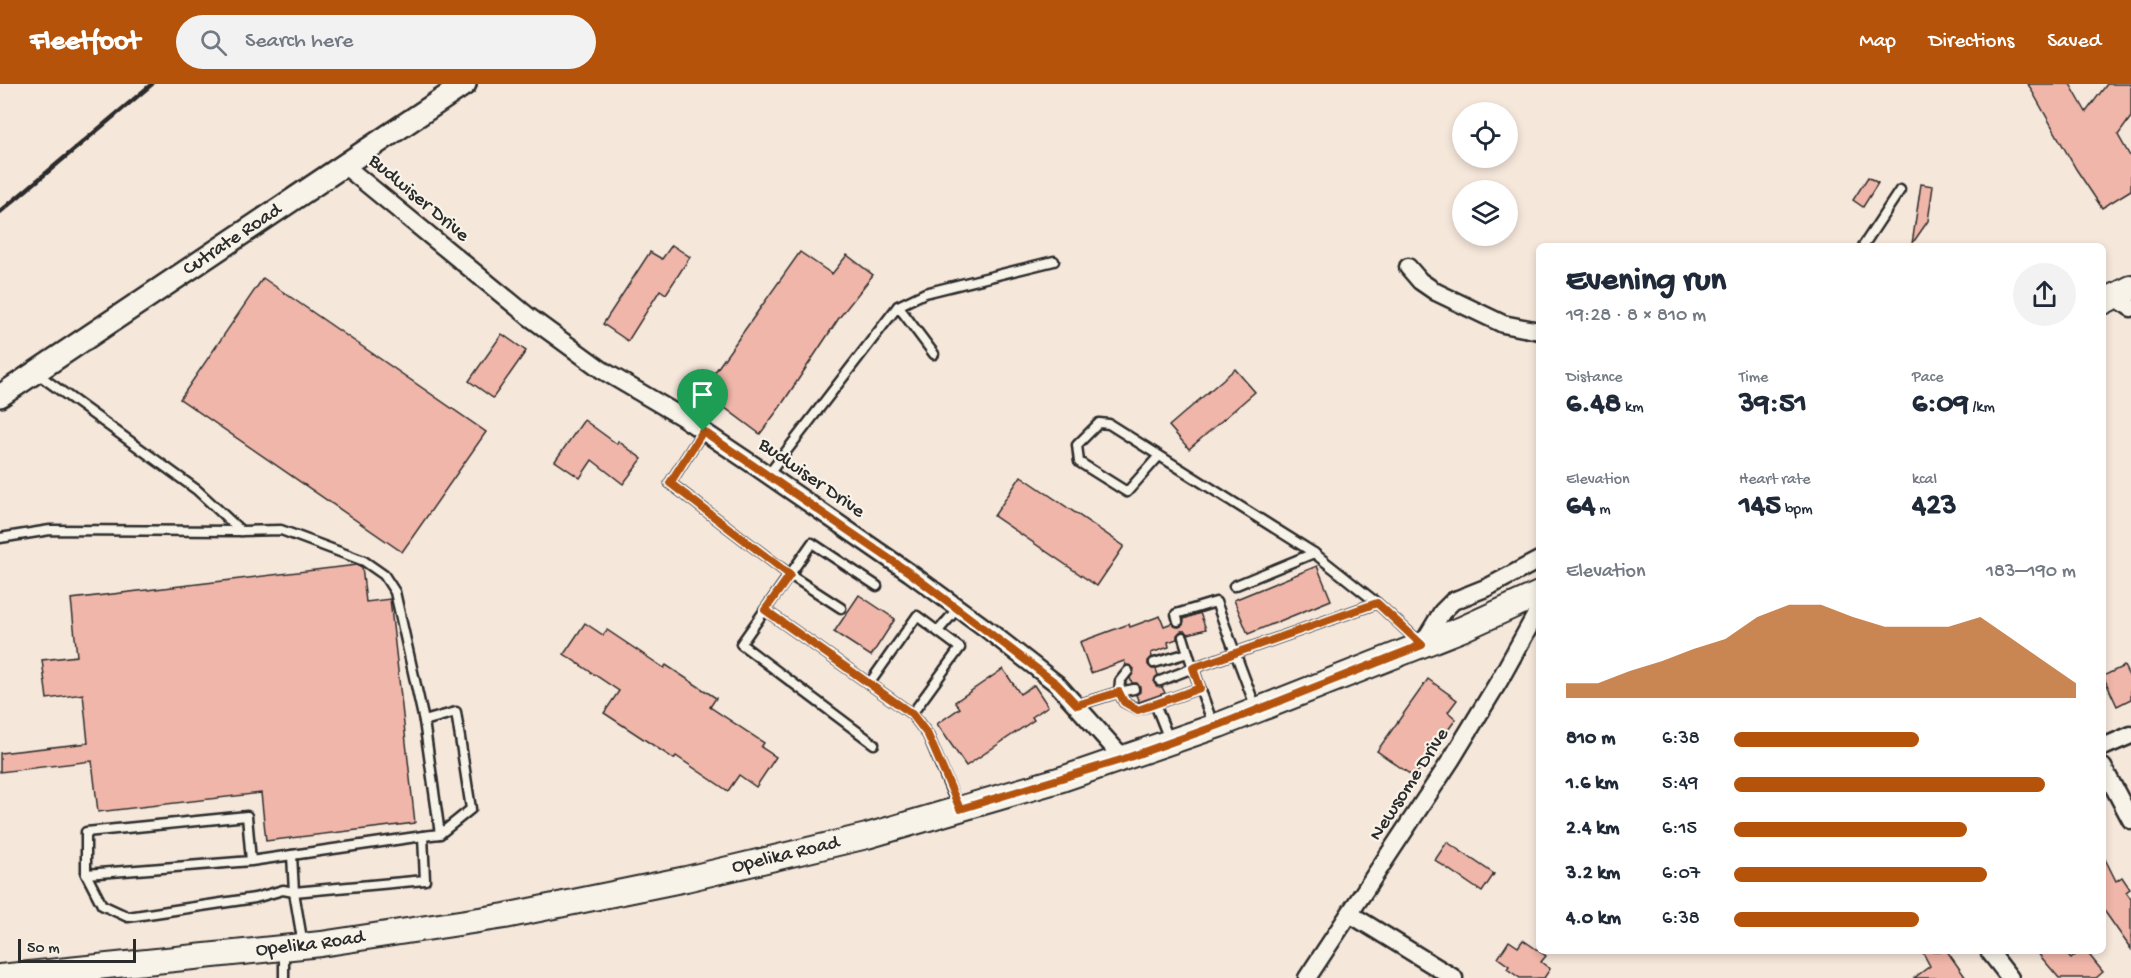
<!DOCTYPE html>
<html lang="en">
<head>
<meta charset="utf-8">
<style>
  :root { --surface:#fff; --page:#f2f2f3; --text:#1f2937; --muted:#747a83; --accent:#b45309 }
  body { margin:0; font-family:"Gochi Hand",sans-serif; background:var(--page); color:var(--text); height:100vh; display:flex; flex-direction:column; font-size:22px; white-space:nowrap }
  * { box-sizing:border-box; margin:0 }
  p { font-size:20px; color:var(--muted) }
  .icon { flex:none; width:33px; height:33px; fill:none; stroke:currentColor; stroke-width:2; stroke-linecap:round; stroke-linejoin:round }
  .map { position:relative; flex:1; overflow:hidden }
  .details { position:absolute; left:1536px; top:159px; width:570px; height:711px; display:flex; flex-direction:column; background:var(--surface); border-radius:9px; box-shadow:0 3px 9px #0003 }
  .details>* { flex:none }
  .controls { position:absolute; left:1452px; top:18px; display:grid; gap:12px }
  .controls a { display:grid; place-items:center; width:66px; height:66px; border-radius:50%; background:var(--surface); box-shadow:0 3px 9px #0003; font-size:30px }
  .scale { position:absolute; left:18px; bottom:15px; width:118px; box-sizing:border-box; padding-left:6px; border:3px solid #2b2b2b; border-top:0; font-size:16px; line-height:21px; white-space:nowrap; color:#2b2b2b; -webkit-text-stroke:4px #f7f3e8; paint-order:stroke }
  .pin { position:absolute; display:grid; place-items:center; width:51px; height:51px; color:#fff; margin:-62px -26px; border-radius:50% 50% 50% 0; rotate:-45deg; box-shadow:0 0 6px #0007 }
  .pin .icon { rotate:45deg }
  .round { display:grid; place-items:center; flex:none; width:63px; height:63px; border-radius:32px; background:var(--page) }
  .headline { display:flex; align-items:center; justify-content:space-between; height:102px; padding:0 30px }
  h1 { font-size:33px; font-weight:700; line-height:45px }
  .figures { display:grid; grid-template-columns:repeat(3,1fr); gap:9px; height:102px; padding:6px 30px }
  .figures div { display:grid; align-content:center }
  .figures b { font-size:30px; font-weight:700 }
  .figures small { font-size:16px; font-weight:400 }
  .figures p { font-size:16px }
  .chart { height:168px; padding:12px 30px }
  .chart p { display:flex; justify-content:space-between }
  .chart svg { width:100%; height:108px; margin-top:6px; fill:var(--accent); opacity:.7 }
  ul { padding:0 30px; list-style:none; font-size:20px }
  li { display:grid; grid-template-columns:96px 72px 1fr; align-items:center; height:45px }
  li i { height:15px; border-radius:8px; background:var(--accent) }
  header { display:flex; align-items:center; gap:36px; box-sizing:border-box; height:84px; padding:0 30px; background:var(--accent); color:#fff }
  header strong { font-size:28px }
  nav { display:flex; gap:33px; margin-inline-start:auto; font-size:21px }
  .search { width:420px; height:54px; background:var(--page); display:flex; align-items:center; gap:15px; box-sizing:border-box; padding:0 21px; border-radius:33px; color:var(--muted); font-size:22px }
  .map>svg:first-child { display:block }
  .building { fill:#f0b6a9; stroke:#2b2b2b; stroke-width:1.5 }
  .lines { fill:none; stroke-linecap:round; stroke-linejoin:round }
  .service-casing { stroke:#2b2b2b; stroke-width:13 }
  .minor-casing { stroke:#2b2b2b; stroke-width:21 }
  .tertiary-casing { stroke:#2b2b2b; stroke-width:26 }
  .secondary-casing { stroke:#2b2b2b; stroke-width:28 }
  .service { stroke:#f7f3e8; stroke-width:8 }
  .minor { stroke:#f7f3e8; stroke-width:16 }
  .tertiary { stroke:#f7f3e8; stroke-width:21 }
  .secondary { stroke:#f7f3e8; stroke-width:24 }
  .rail { stroke:#2b2b2b; stroke-width:4.5 }
  .route-casing { stroke:#fff; stroke-width:12 }
  .route { stroke:#b45309; stroke-width:8 }
  .labels { text-anchor:middle; dominant-baseline:central; stroke-width:4.5; stroke-linejoin:round; paint-order:stroke }
  .street-label { font-size:20px; fill:#2b2b2b; stroke:#f7f3e8 }
</style>
</head>
<body>
<header>
<strong>Fleetfoot</strong>
<div class="search"><svg class="icon" aria-label="search" viewBox="0 0 24 24"><circle cx="10" cy="10" r="6"/><path d="M15 15l6 6"/></svg>Search here</div>
<nav><a>Map</a><a>Directions</a><a>Saved</a></nav>
</header>
<div class="map">
<svg width="2131" height="894" viewBox="0 0 2131 894">
  <rect width="100%" height="100%" fill="#f6e7db"/>
  <filter id="ink" filterUnits="userSpaceOnUse"><feTurbulence type="fractalNoise" baseFrequency=".0167" numOctaves="2"/><feDisplacementMap in="SourceGraphic" scale="12" xChannelSelector="R" yChannelSelector="G"/><feConvolveMatrix kernelMatrix="1 2 1 2 8 2 1 2 1" color-interpolation-filters="sRGB"/></filter>
  <g filter="url(#ink)">
    <g class="building">
      <polygon points="2028,0 2070,0 2086,28 2107,0 2131,0 2131,33 2118,51 2131,74 2131,106 2102,124 2076,85"/>
      <polygon points="1868,93 1878,99 1863,123 1853,116"/>
      <polygon points="1921,100 1933,102 1928,137 1912,160"/>
      <polygon points="672,161 690,173 666,210 660,206 628,257 603,240 650,168 662,175"/>
      <polygon points="800,168 832,190 847,171 873,191 839,234 780,323 760,350 721,321 720,323 700,309"/>
      <polygon points="263,194 486,348 402,468 180,315"/>
      <polygon points="502,250 526,267 493,314 469,297"/>
      <polygon points="1235,285 1255,308 1189,365 1169,342"/>
      <polygon points="584,336 617,360 618,357 642,375 623,400 592,376 580,394 555,377"/>
      <polygon points="1021,392 1124,462 1097,502 994,432"/>
      <polygon points="357,481 362,483 366,518 390,515 415,739 266,757 261,709 98,728 92,677 0,688 0,669 88,659 83,610 47,615 42,576 77,572 71,515"/>
      <polygon points="1317,482 1331,516 1248,550 1234,516"/>
      <polygon points="859,511 895,535 871,572 834,548"/>
      <polygon points="1200,529 1206,545 1189,550 1185,547 1181,547 1177,551 1177,555 1168,558 1169,563 1151,569 1152,573 1148,577 1148,581 1152,585 1156,585 1158,591 1155,594 1154,599 1157,602 1162,603 1165,609 1139,618 1136,611 1140,608 1140,603 1137,599 1132,599 1130,594 1134,585 1131,582 1126,581 1124,577 1091,589 1080,558 1129,540 1130,543 1160,532 1164,542 1172,539 1174,542 1179,543 1183,541 1184,535"/>
      <polygon points="585,539 603,551 607,546 664,584 666,581 716,614 710,623 764,659 761,663 776,673 756,703 739,691 728,707 676,672 674,675 604,629 619,607 564,570"/>
      <polygon points="2124,582 2131,596 2131,615 2117,622 2103,592"/>
      <polygon points="1003,585 1020,610 1034,601 1048,622 1032,633 1034,636 966,682 937,640 960,624 955,618"/>
      <polygon points="1428,595 1457,616 1448,628 1456,635 1414,693 1377,667"/>
      <polygon points="1447,758 1494,790 1482,808 1435,776"/>
      <polygon points="2103,771 2116,797 2122,793 2130,805 2126,808 2131,815 2131,865 2103,825"/>
      <polygon points="1523,856 1546,872 1541,878 1550,885 1544,894 1520,894 1507,885 1509,882 1498,874 1509,857 1518,863"/>
      <polygon points="1922,867 1947,867 1966,894 1914,894 1930,882"/>
      <polygon points="2036,867 2064,867 2071,875 2080,867 2086,867 2103,888 2096,894 2059,894"/>
    </g>
    <g class="lines">
      <defs>
        <g id="service">
          <polyline points="1863,162 1900,106"/>
          <polyline points="898,222 934,270"/>
          <polyline points="35,288 197,406 241,447"/>
          <polyline points="703,347 670,399 790,491 841,524"/>
          <polyline points="1158,373 1127,408 1079,378 1077,361 1099,339 1109,340 1314,469 1377,519 1419,558"/>
          <polyline points="768,391 898,222 925,209 1054,177"/>
          <polyline points="0,454 50,446 241,447 281,446 364,477 384,491 395,508 424,637 440,750"/>
          <polyline points="1234,502 1314,469"/>
          <polyline points="765,526 912,630 960,564 917,532 869,600"/>
          <polyline points="1178,537 1176,530 1216,518 1256,624"/>
          <polyline points="938,547 958,524"/>
          <polyline points="1183,553 1188,569"/>
          <polyline points="1154,579 1188,569 1193,584 1377,519"/>
          <polyline points="1128,587 1120,597 1119,608 1134,605"/>
          <polyline points="1200,604 1213,640"/>
          <polyline points="1155,620 1200,604 1193,584 1160,597"/>
          <polyline points="1077,621 1119,608 1124,618 1138,625 1155,620 1169,655"/>
          <polyline points="912,630 928,651 958,723"/>
          <polyline points="874,660 741,560 812,459 877,502"/>
          <polyline points="423,752 440,750 471,725 456,628 424,637"/>
          <polyline points="251,777 247,732 86,748 86,790 251,777 292,771 294,808 303,861"/>
          <polyline points="86,790 102,821 128,833 255,814 283,806 294,808 425,796 423,752 292,771"/>
          <polyline points="284,894 284,867"/>
        </g>
        <g id="minor">
          <polyline points="345,82 528,232 602,286 682,333 758,384 910,489 984,543 1057,600 1124,675"/>
          <polyline points="1408,183 1420,197 1436,208 1503,240 1539,247"/>
          <polyline points="2114,212 2131,224"/>
          <polyline points="1422,561 1442,528 1453,517 1488,503 1539,476"/>
          <polyline points="2103,663 2131,651"/>
          <polyline points="2103,683 2131,736"/>
          <polyline points="1350,830 1454,894"/>
          <polyline points="1989,867 2010,894"/>
          <polyline points="1307,894 1451,676 1499,597 1539,525"/>
        </g>
        <g id="tertiary">
          <path id="s1" d="M0,312L465,0"/>
        </g>
        <g id="secondary">
          <polyline points="2103,218 2131,204"/>
          <path id="s2" d="M0,893L321,860L505,832L686,795L867,752L1062,695L1219,641L1462,545L1539,510"/>
        </g>
      </defs>
      <use href="#service" class="service-casing"/>
      <use href="#minor" class="minor-casing"/>
      <use href="#tertiary" class="tertiary-casing"/>
      <use href="#secondary" class="secondary-casing"/>
      <use href="#service" class="service"/>
      <use href="#minor" class="minor"/>
      <use href="#tertiary" class="tertiary"/>
      <use href="#secondary" class="secondary"/>
      <polyline class="rail" points="0,128 152,0"/>
    </g>
  </g>
  <g class="lines" filter="url(#ink)">
    <defs>
      <polygon id="route" points="703,347 910,489 1057,600 1077,621 1119,608 1124,618 1138,626 1200,604 1193,584 1377,519 1422,561 1219,641 1124,675 960,725 928,651 912,630 765,526 790,491 670,399"/>
    </defs>
    <use href="#route" class="route-casing"/>
    <use href="#route" class="route"/>
  </g>
  <g class="labels">
    <g class="street-label">
      <text transform="translate(418 115) rotate(40)">Budwiser Drive</text>
      <text stroke="none"><textPath href="#s1" startOffset="280">Cutrate Road</textPath></text>
      <text transform="translate(811 395) rotate(35)">Budwiser Drive</text>
      <text transform="translate(1410 701) rotate(-57)">Newsome Drive</text>
      <text stroke="none"><textPath href="#s2" startOffset="796">Opelika Road</textPath></text>
      <text stroke="none"><textPath href="#s2" startOffset="312">Opelika Road</textPath></text>
    </g>
  </g>
</svg>
<div class="controls">
<a><svg class="icon" aria-label="locate" viewBox="0 0 24 24"><circle cx="12" cy="12" r="6"/><path d="M12 2v4M12 18v4M2 12h4M18 12h4"/></svg></a>
<a><svg class="icon" aria-label="layers" viewBox="0 0 24 24"><path d="M12 4l9 5-9 5-9-5zM3 14l9 5 9-5"/></svg></a>
</div>
<div class="scale">50 m</div>
<div class="pin" style="left:703px;top:347px;background:#1e9e55"><svg class="icon" aria-label="arrive" viewBox="0 0 24 24"><path d="M6 21V4h12l-3 4 3 4H6"/></svg></div>
<section class="details">
<div class="headline"><div><h1>Evening run</h1><p>19:28 · 8 × 810 m</p></div><a class="round"><svg class="icon" aria-label="share" viewBox="0 0 24 24"><path d="M12 15V3M7 8l5-5 5 5M5 13v7h14v-7"/></svg></a></div>
<div class="figures">
<div><p>Distance</p><b>6.48<small> km</small></b></div>
<div><p>Time</p><b>39:51</b></div>
<div><p>Pace</p><b>6:09<small> /km</small></b></div>
</div>
<div class="figures">
<div><p>Elevation</p><b>64<small> m</small></b></div>
<div><p>Heart rate</p><b>145<small> bpm</small></b></div>
<div><p>kcal</p><b>423</b></div>
</div>
<div class="chart"><p><span>Elevation</span>183–190 m</p>
<svg viewBox="0 0 160 44" preserveAspectRatio="none"><path d="M0 44V38L10 38L20 33L30 29L40 24L50 20L60 11L70 6L80 6L90 11L100 15L110 15L120 15L130 11L140 20L150 29L160 38V44z"/></svg>
</div>
<ul>
<li><b>810 m</b>6:38<i style="width:54%"></i></li>
<li><b>1.6 km</b>5:49<i style="width:91%"></i></li>
<li><b>2.4 km</b>6:15<i style="width:68%"></i></li>
<li><b>3.2 km</b>6:07<i style="width:74%"></i></li>
<li><b>4.0 km</b>6:38<i style="width:54%"></i></li>
</ul>
</section>
</div>
</body>
</html>
